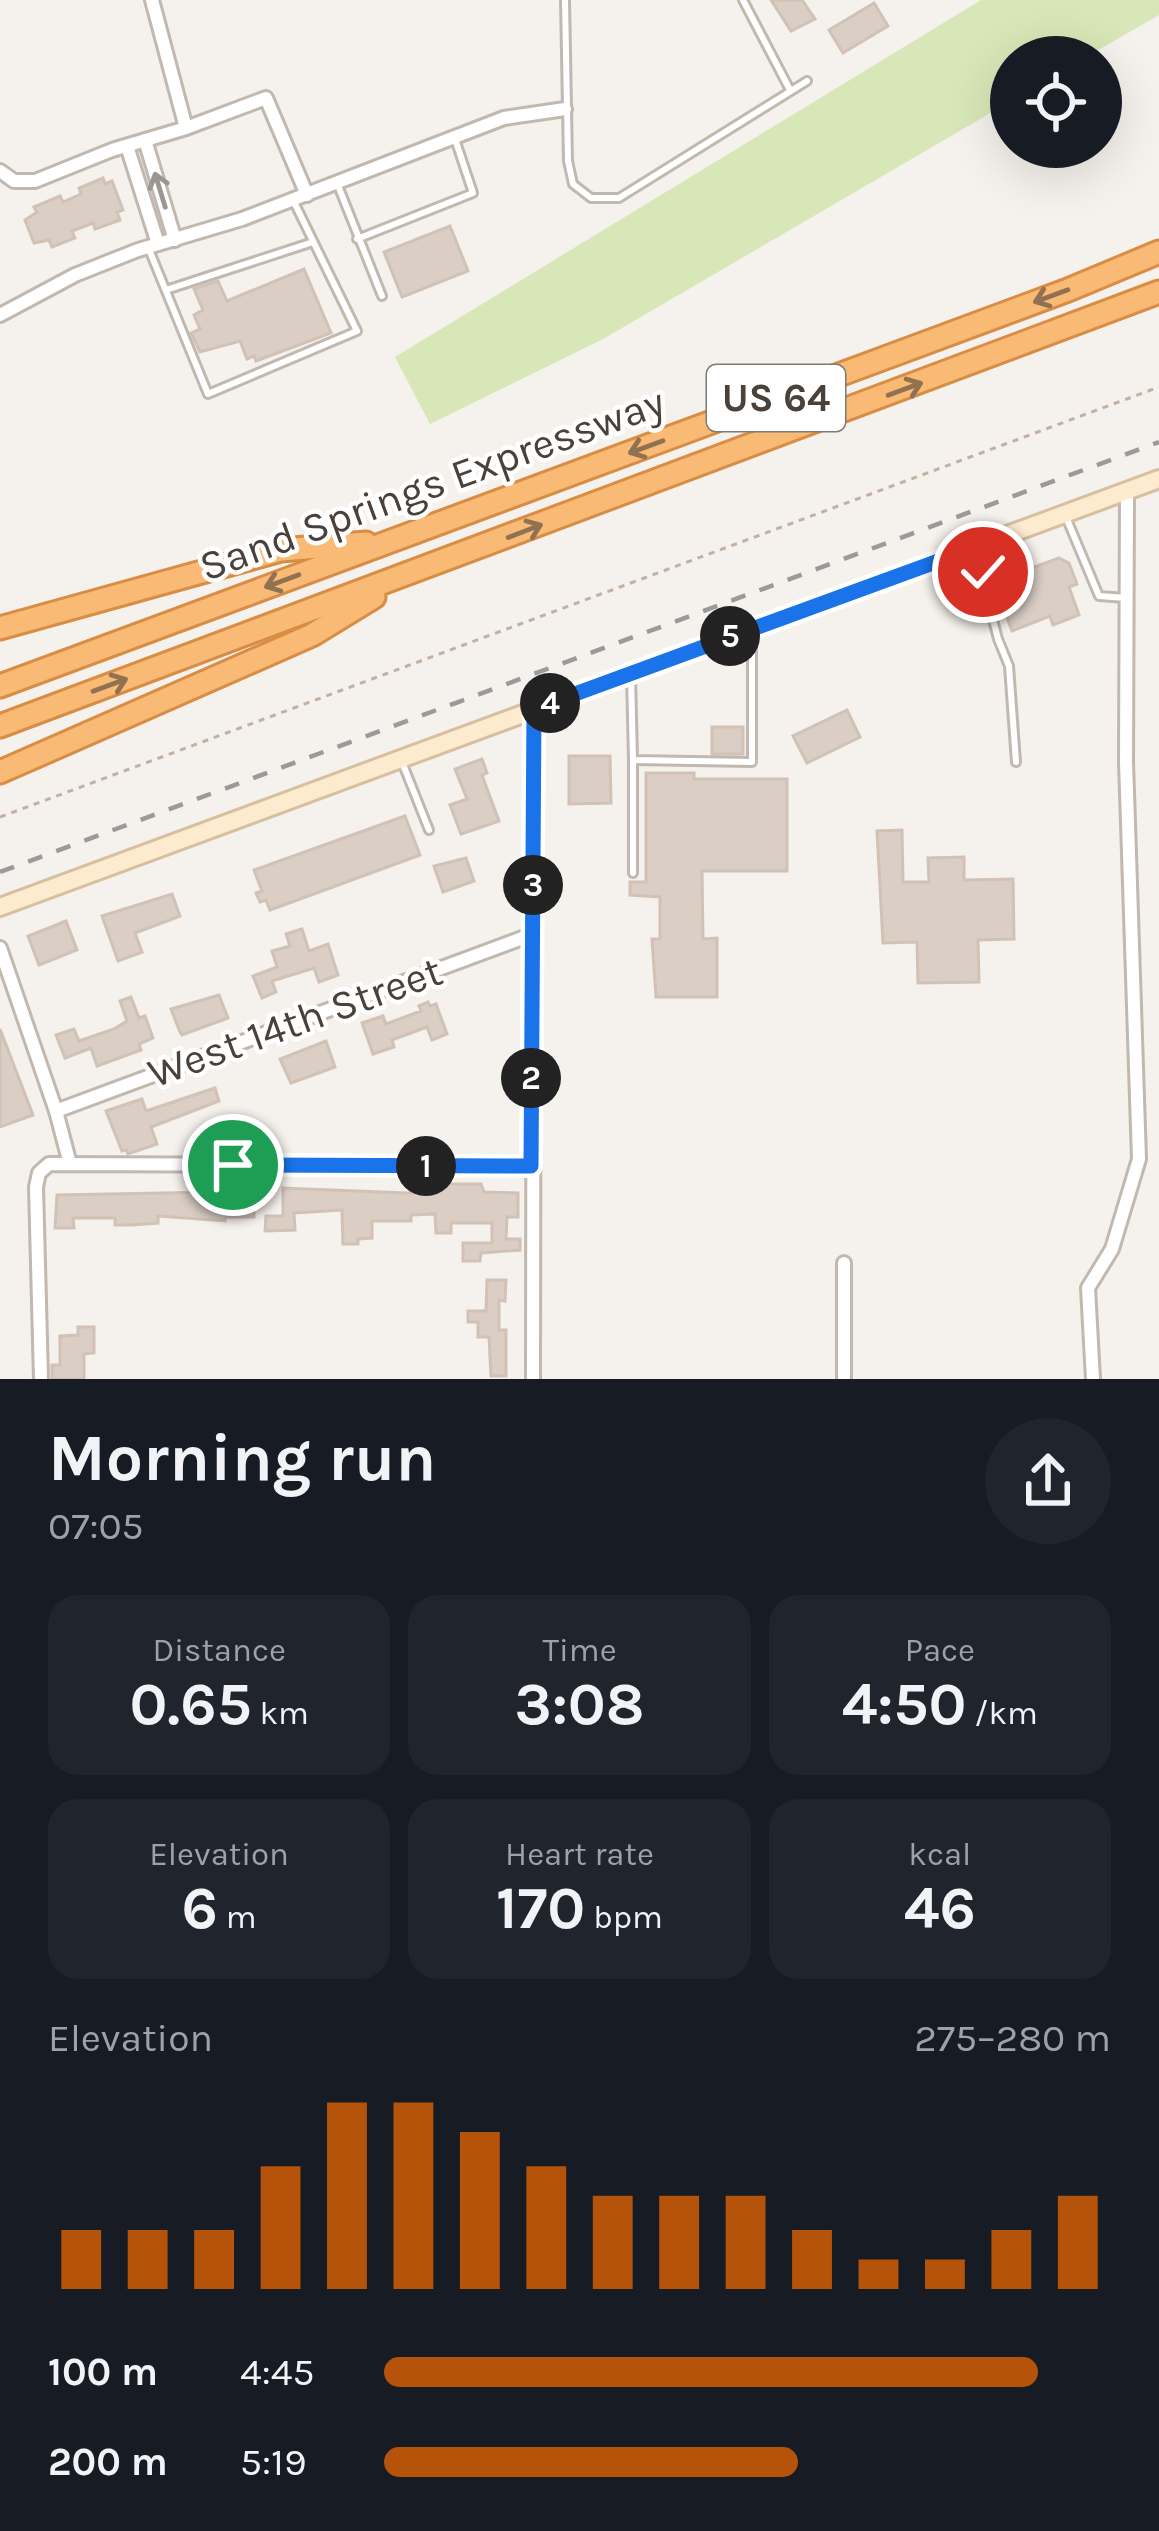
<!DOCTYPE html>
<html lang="en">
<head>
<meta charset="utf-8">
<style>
  :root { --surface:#171b24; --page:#20242c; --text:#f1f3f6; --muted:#9ea1a6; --accent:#b45309 }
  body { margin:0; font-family:Karla,sans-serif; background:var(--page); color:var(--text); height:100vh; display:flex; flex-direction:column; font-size:45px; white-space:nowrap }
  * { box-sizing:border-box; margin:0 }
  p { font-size:39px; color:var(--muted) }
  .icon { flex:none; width:66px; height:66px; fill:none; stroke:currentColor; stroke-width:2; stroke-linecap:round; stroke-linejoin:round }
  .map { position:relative; height:1379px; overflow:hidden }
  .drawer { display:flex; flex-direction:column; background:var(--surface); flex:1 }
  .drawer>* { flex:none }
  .controls { position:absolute; left:990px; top:36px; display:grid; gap:24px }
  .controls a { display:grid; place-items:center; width:132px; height:132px; border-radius:50%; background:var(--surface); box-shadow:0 12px 48px #0002; font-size:60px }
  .pin { position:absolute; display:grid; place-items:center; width:102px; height:102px; color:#fff; margin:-51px; border:6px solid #fff; border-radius:50%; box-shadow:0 3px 12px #0007 }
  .km { position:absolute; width:60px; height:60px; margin:-30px; border-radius:50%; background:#222; color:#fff; font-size:33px; line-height:60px; text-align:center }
  .round { display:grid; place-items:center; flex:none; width:126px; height:126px; border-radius:63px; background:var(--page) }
  .summary { display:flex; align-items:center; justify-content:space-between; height:204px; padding:0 48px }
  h1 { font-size:66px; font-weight:700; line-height:90px }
  .metrics { display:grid; grid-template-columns:repeat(3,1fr); gap:18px; height:204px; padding:12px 48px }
  .metrics div { display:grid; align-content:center; border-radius:30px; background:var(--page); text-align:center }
  .metrics b { font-size:60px; font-weight:700 }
  .metrics small { font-size:33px; font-weight:400 }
  .metrics p { font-size:33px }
  .chart { height:336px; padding:24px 48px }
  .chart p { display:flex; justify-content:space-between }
  .chart svg { width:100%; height:216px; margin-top:12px; stroke:var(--accent); stroke-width:6 }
  ul { padding:0 48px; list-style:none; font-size:39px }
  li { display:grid; grid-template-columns:192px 144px 1fr; align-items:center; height:90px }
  li i { height:30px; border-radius:15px; background:var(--accent) }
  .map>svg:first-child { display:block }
  .green { fill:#d8e7b7 }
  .building { fill:#dacec5; stroke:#d1c2b5; stroke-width:3 }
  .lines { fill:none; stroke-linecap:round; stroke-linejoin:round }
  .service-casing { stroke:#c1b8af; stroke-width:12 }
  .minor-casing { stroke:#c1b8af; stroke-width:18 }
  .secondary-casing { stroke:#d6c0a0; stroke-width:22 }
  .motorway-casing { stroke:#d88c44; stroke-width:27 }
  .path { stroke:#c2b1a0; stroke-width:3; stroke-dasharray:6 6; stroke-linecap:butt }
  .service { stroke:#fff; stroke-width:6 }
  .minor { stroke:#fff; stroke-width:12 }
  .secondary { stroke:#fcebcf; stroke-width:16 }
  .motorway { stroke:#f8ba74; stroke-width:21 }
  .rail { stroke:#9a9a9a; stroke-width:4.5; stroke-dasharray:15 15; stroke-linecap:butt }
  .oneway { stroke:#9b9693 }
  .oneway2 { stroke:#907151 }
  .route-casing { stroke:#fff; stroke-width:24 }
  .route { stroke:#1a73e8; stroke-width:15 }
  .labels { text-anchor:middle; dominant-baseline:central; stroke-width:9; stroke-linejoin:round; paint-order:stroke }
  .shield { fill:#fff; stroke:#807a75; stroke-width:3 }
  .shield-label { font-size:39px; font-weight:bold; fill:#4a413a }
  .street-label { font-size:42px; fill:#4a413a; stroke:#fff }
</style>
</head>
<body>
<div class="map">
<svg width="1159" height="1379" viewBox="0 0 1159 1379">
  <rect width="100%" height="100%" fill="#f5f1ec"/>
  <polygon class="green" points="981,0 1159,0 1159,15 1086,57 1011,57 1011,101 603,339 430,424 395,357"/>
  <g class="building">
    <polygon points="771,0 802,0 815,19 791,31"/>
    <polygon points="874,3 888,26 843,53 829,30"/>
    <polygon points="103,178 105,184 112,181 123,210 117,212 120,220 95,229 93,223 72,231 75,238 52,247 49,240 34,243 25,220 37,212 34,207 60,196 63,202 81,194 79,188"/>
    <polygon points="450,226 468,271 402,297 384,252"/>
    <polygon points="304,269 331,333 256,361 254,356 247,359 240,341 200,352 191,333 200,329 194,315 203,310 194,289 218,281 227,301"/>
    <polygon points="1059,558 1069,563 1077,584 1069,587 1079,615 1053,625 1050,616 1012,631 997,591 1025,581 1021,572"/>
    <polygon points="847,710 860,737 807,763 793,736"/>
    <rect x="712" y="727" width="31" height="27"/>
    <polygon points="569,756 610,756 611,803 569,804"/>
    <polygon points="482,759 487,773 482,775 499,821 461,834 450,805 467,799 455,769"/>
    <polygon points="646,773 694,773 694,779 787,779 787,871 702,871 703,939 717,938 717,997 656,997 652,939 660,939 660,897 630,895 630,882 646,882"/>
    <polygon points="405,816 420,855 270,910 266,900 260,902 256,893 262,891 254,870"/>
    <polygon points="902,830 903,882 929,882 928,858 964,857 964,880 1013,879 1014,939 978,940 979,982 918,983 917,942 883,943 877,831"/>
    <polygon points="466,858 474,881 443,892 434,866"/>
    <polygon points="172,894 180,916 135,933 142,952 118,961 102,916"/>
    <polygon points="66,921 77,950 39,965 28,936"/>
    <polygon points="302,929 309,951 328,944 338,975 319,982 314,968 272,981 276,992 262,998 253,976 277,967 272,951 290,946 286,934"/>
    <polygon points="219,995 228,1018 182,1035 180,1032 171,1009"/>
    <polygon points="131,997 139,1018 145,1016 153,1038 139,1044 141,1050 97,1066 91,1048 65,1058 56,1035 74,1029 79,1041 114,1029 127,1021 120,1001"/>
    <polygon points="428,1002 430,1006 436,1004 447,1034 432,1040 427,1027 392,1040 394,1047 373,1054 362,1023 383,1016 386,1024 421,1011 419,1006"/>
    <polygon points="0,1029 33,1115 0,1127"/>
    <polygon points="326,1041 335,1067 291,1083 280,1059"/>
    <polygon points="215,1088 219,1101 151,1127 157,1144 128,1154 126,1150 122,1151 106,1111 142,1099 146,1111"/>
    <polygon points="215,1182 225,1182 225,1195 254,1194 254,1217 225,1217 225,1221 158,1216 158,1223 132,1225 115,1225 115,1218 73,1218 74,1228 55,1228 57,1195 215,1192"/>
    <polygon points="435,1184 481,1184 484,1192 518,1193 518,1217 507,1217 506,1239 520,1239 520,1250 481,1253 480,1261 463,1261 463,1243 492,1243 492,1223 451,1223 451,1233 436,1233 435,1214 411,1215 411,1221 372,1221 372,1238 358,1239 358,1244 343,1244 342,1210 294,1213 295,1230 265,1231 266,1216 283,1216 283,1188 407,1193 435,1190"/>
    <polygon points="487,1280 506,1280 505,1301 499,1300 499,1330 506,1330 506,1376 491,1376 489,1337 478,1337 478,1322 468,1322 468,1311 486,1311"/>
    <polygon points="78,1327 94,1327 94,1353 84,1354 84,1379 52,1379 52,1365 60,1365 60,1336 78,1335"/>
  </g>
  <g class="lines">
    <defs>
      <g id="service">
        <polyline points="565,0 568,161 573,184 591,198 619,198 807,81"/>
        <polyline points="743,0 790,90"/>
        <polyline points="337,183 382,296"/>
        <polyline points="357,239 473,193 455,139"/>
        <polyline points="148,247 208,394 357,331 294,202"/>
        <polyline points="166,290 313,242"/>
        <polyline points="1066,517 1099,596 1126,598"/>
        <polyline points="975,551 998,639 1009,666 1016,762"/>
        <polyline points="631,675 633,760 752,762 752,631"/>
        <polyline points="633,760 633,873"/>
        <polyline points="402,762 429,830"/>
      </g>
      <g id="minor">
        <polyline points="186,128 266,98 307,195"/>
        <polyline points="145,140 175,240"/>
        <polyline points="127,146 158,244"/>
        <polyline points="0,171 14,181 35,181 112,150 186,128 152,0"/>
        <polyline points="0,315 75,275 138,250 242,219 504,118 565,109"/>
        <polyline points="0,948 56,1111 70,1164"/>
        <polyline points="56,1111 533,934"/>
        <polyline points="41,1379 36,1187 39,1173 49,1164 531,1166"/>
        <polyline points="533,1379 534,709"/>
        <polyline points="844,1379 844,1263"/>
        <polyline points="1093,1379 1088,1288 1112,1249 1139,1159 1126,762 1127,491"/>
      </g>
      <polyline id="secondary" points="0,907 1159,479"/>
      <g id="motorway">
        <polyline points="0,628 281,550 366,543"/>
        <polyline points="0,686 1068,290 1159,252"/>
        <polyline points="0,726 1159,292"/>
        <polyline points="0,772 312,635 374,597"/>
      </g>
    </defs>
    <use href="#service" class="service-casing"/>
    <use href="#minor" class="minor-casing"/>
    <use href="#secondary" class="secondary-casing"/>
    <use href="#motorway" class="motorway-casing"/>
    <polyline class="path" points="0,817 1159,387"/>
    <use href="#service" class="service"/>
    <use href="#minor" class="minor"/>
    <use href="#secondary" class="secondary"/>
    <use href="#motorway" class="motorway"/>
    <polyline class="rail" points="0,872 1159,442"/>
  </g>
  <defs><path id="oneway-shaft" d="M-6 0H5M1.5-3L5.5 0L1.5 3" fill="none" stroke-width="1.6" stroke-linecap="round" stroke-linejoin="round" transform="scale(3)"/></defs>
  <use class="oneway" href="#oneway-shaft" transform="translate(160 190) rotate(-107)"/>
  <g class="oneway2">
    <use href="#oneway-shaft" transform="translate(1051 296) rotate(160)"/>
    <use href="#oneway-shaft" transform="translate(905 389) rotate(-20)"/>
    <use href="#oneway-shaft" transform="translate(646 447) rotate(160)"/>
    <use href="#oneway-shaft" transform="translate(525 531) rotate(-21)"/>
    <use href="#oneway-shaft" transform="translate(282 581) rotate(160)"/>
    <use href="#oneway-shaft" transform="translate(110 685) rotate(-20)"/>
  </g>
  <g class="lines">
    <defs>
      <polyline id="route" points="233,1165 531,1166 534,709 974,548 983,572"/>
    </defs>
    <use href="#route" class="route-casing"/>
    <use href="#route" class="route"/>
  </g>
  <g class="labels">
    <rect class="shield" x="707" y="365" width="138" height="66" rx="9"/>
    <g class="shield-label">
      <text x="776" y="398">US 64</text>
    </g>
    <g class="street-label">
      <text transform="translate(432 484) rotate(-20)">Sand Springs Expressway</text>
      <text transform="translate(295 1022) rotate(-20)">West 14th Street</text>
    </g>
  </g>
</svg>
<div class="controls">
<a><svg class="icon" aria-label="locate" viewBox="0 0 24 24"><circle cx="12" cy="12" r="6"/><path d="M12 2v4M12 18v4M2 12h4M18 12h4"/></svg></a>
</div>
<div class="pin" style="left:233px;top:1165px;background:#1e9e55"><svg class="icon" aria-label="arrive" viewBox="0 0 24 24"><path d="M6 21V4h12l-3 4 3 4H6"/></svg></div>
<div class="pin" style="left:983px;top:572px;background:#d93025"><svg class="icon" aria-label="check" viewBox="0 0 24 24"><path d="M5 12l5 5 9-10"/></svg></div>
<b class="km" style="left:426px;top:1166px">1</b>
<b class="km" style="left:531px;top:1078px">2</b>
<b class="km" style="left:533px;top:885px">3</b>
<b class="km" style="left:550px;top:703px">4</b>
<b class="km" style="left:730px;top:636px">5</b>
</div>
<section class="drawer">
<div class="summary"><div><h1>Morning run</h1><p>07:05</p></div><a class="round"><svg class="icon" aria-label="share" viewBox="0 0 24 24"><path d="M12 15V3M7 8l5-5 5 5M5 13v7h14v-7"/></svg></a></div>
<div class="metrics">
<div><p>Distance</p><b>0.65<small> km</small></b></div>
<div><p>Time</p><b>3:08</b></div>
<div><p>Pace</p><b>4:50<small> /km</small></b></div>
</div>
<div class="metrics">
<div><p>Elevation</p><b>6<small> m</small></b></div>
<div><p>Heart rate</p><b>170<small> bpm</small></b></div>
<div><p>kcal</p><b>46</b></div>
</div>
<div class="chart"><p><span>Elevation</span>275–280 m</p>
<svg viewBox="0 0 160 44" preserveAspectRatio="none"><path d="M5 44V32M15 44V32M25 44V32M35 44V19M45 44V6M55 44V6M65 44V12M75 44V19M85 44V25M95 44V25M105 44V25M115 44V32M125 44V38M135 44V38M145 44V32M155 44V25"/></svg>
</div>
<ul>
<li><b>100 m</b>4:45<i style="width:90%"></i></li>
<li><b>200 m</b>5:19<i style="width:57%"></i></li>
</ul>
</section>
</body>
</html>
